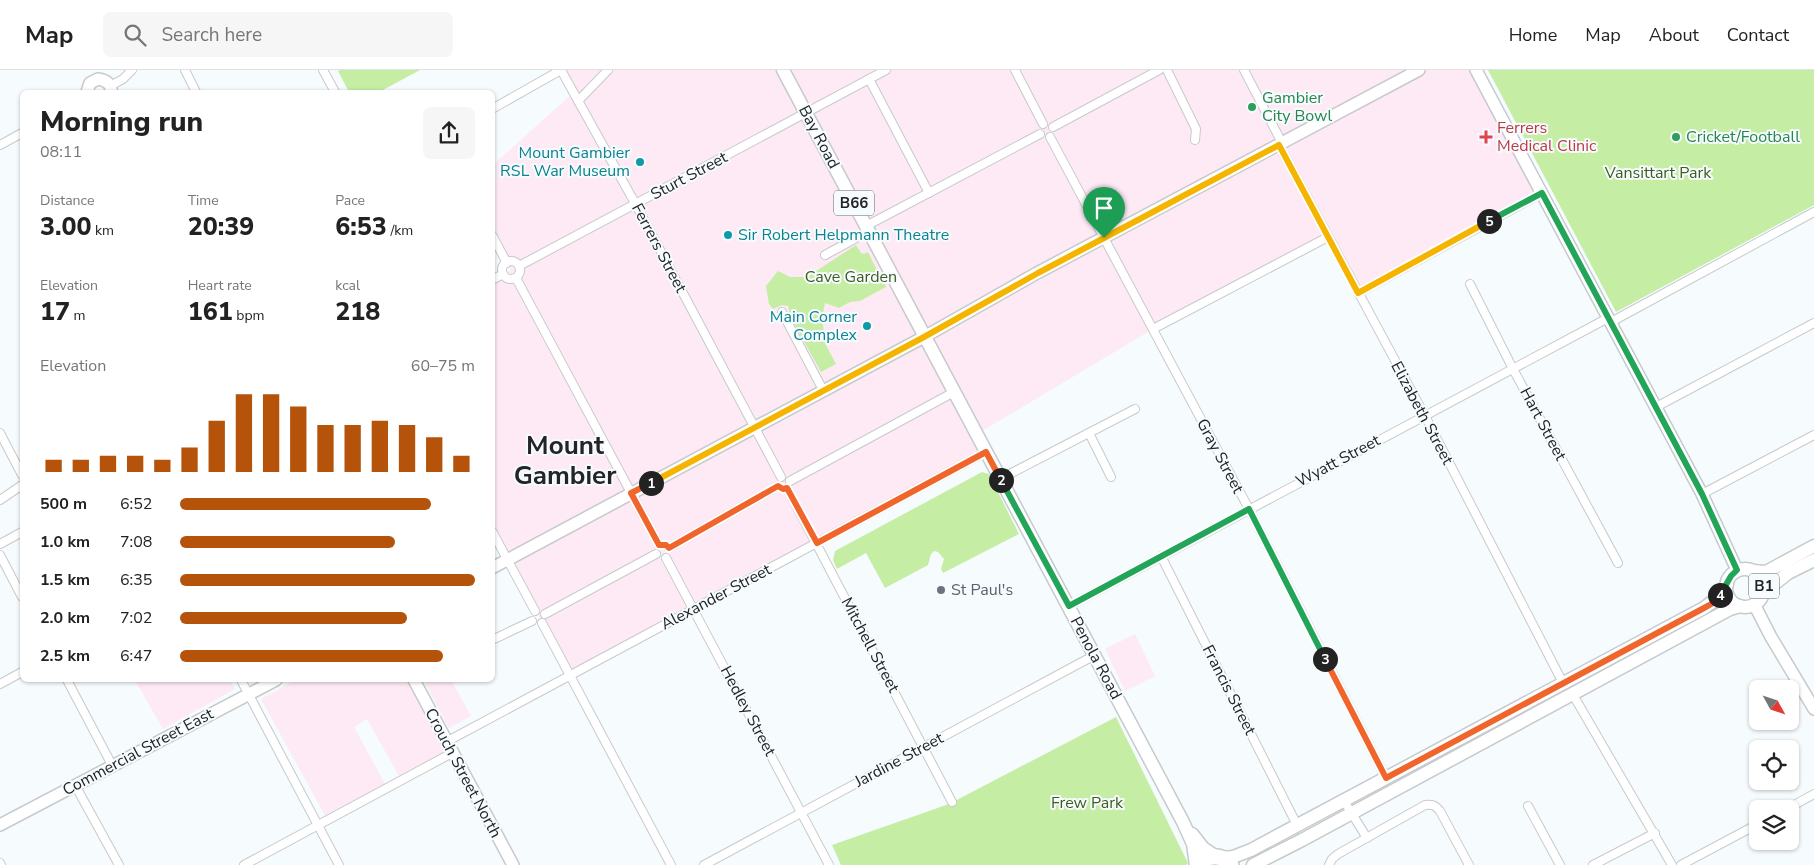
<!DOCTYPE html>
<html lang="en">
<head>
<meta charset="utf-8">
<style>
  :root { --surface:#fff; --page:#f6f6f6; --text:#222; --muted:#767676; --line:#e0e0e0; --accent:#b45309 }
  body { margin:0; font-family:"Nunito Sans",sans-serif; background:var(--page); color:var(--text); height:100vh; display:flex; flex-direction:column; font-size:19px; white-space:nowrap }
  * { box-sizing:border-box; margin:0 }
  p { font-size:16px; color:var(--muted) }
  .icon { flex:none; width:28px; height:28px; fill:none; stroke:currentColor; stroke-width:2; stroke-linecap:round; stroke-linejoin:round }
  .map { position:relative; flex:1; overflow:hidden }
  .drawer { position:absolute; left:20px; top:20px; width:475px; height:592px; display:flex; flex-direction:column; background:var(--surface); border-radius:8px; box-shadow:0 1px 4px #0004 }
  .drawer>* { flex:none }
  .needle { width:32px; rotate:130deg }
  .fabs { position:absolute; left:1749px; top:610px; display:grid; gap:10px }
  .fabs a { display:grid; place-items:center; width:50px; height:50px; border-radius:8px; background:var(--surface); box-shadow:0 1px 4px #0004; font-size:25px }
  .pin { position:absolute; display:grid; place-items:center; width:42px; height:42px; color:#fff; margin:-51px -21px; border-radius:50% 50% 50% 0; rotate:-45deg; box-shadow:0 0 5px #0007 }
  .pin .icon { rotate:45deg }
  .km { position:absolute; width:25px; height:25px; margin:-12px; border-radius:50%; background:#222; color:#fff; font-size:14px; line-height:25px; text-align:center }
  .round { display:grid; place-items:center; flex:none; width:52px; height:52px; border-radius:8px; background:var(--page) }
  .overview { display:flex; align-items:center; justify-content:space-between; height:85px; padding:0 20px }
  h1 { font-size:28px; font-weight:800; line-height:38px }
  .stats { display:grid; grid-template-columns:repeat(3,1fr); gap:8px; height:85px; padding:5px 20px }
  .stats div { display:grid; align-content:center }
  .stats b { font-size:25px; font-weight:800 }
  .stats small { font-size:14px; font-weight:400 }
  .stats p { font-size:14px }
  .chart { height:140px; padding:10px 20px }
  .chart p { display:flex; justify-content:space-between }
  .chart svg { width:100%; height:90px; margin-top:5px; stroke:var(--accent); stroke-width:6 }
  ul { padding:0 20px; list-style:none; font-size:16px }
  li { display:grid; grid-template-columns:80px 60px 1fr; align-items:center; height:38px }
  li i { height:12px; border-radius:6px; background:var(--accent) }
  header { display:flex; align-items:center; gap:30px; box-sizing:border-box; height:70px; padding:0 25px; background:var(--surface); border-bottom:1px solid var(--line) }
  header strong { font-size:24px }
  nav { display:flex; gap:28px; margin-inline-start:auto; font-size:18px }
  .search { width:350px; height:45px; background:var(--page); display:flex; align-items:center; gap:12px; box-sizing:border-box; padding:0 18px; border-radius:8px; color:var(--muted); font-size:19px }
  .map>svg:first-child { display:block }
  .commercial { fill:#fdeaf4 }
  .green { fill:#c5eea4 }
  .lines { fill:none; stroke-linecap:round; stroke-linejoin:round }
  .street-casing { stroke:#c6cacd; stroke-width:10 }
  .secondary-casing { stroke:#c6cacd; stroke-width:14 }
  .primary-casing { stroke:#c6cacd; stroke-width:15 }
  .highway-casing { stroke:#c6cacd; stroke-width:18 }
  .street { stroke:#fff; stroke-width:8 }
  .secondary { stroke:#fff; stroke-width:11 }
  .primary { stroke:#fff; stroke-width:12 }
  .highway { stroke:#fff; stroke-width:15 }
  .split-1-casing { stroke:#fff; stroke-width:10 }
  .split-2-casing { stroke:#fff; stroke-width:10 }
  .split-3-casing { stroke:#fff; stroke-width:10 }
  .split-4-casing { stroke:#fff; stroke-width:10 }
  .split-5-casing { stroke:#fff; stroke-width:10 }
  .split-6-casing { stroke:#fff; stroke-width:10 }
  .split-1 { stroke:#f5b400; stroke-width:6 }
  .split-2 { stroke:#f0652b; stroke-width:6 }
  .split-3 { stroke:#22a559; stroke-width:6 }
  .split-4 { stroke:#f0652b; stroke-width:6 }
  .split-5 { stroke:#22a559; stroke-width:6 }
  .split-6 { stroke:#f5b400; stroke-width:6 }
  .leisure-dot { fill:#2e9e5b; stroke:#f6fbfe; stroke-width:2 }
  .health-dot { fill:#e0444e; stroke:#f6fbfe; stroke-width:2 }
  .culture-dot { fill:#0f9aa8; stroke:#f6fbfe; stroke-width:2 }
  .worship-dot { fill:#6b7280; stroke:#f6fbfe; stroke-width:2 }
  .labels { text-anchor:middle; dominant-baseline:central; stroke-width:4; stroke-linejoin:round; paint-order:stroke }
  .shield { fill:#f6fbfe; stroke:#626466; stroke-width:1 }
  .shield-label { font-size:15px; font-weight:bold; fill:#222425 }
  .leisure-label { font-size:16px; fill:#27864d; stroke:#f6fbfe; text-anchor:start }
  .health-label { font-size:16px; fill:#be3a42; stroke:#f6fbfe; text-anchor:start }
  .street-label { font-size:16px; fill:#222425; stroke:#f6fbfe }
  .culture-label { font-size:16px; fill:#0d838f; stroke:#f6fbfe; text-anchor:end }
  .park-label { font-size:16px; fill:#3e5c1f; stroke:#f6fbfe }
  .worship-label { font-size:16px; fill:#5b616d; stroke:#f6fbfe; text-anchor:start }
  .town-label { font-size:26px; font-weight:bold; fill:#222425; stroke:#f6fbfe }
</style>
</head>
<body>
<header>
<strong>Map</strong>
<div class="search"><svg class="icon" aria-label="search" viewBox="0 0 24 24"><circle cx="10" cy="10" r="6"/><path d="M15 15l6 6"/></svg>Search here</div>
<nav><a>Home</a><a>Map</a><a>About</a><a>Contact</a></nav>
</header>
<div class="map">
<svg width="1814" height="795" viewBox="0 0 1814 795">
  <rect width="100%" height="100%" fill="#f6fbfe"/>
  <g class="commercial">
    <polygon points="562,0 1476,0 1542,123 1358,223 1328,167 1153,259 977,364 986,382 570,604 493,461 493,210 511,200 493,158 492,96 573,23"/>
    <polygon points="1135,564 1155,606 1125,621 1105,579"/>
    <polygon points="135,610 230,610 235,619 163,659"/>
    <polygon points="295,610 406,610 445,681 399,706 367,649 354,657 385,714 326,747 261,629"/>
    <polygon points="430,610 451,610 471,646 449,658 425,613"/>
  </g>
  <g class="green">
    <polygon points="340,0 420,0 379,22 349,22 338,1"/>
    <polygon points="1488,0 1814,0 1814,135 1616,242"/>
    <polygon points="856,175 861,183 864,184 868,182 880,206 878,207 878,210 884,211 886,217 860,231 850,232 839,238 825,233 822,248 824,262 821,266 836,294 821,302 791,248 788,236 782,235 773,239 769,234 766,216 778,201 790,207 807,207"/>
    <polygon points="982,402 989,404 1019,464 943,503 941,499 944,489 938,482 934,481 931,484 928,495 885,518 866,483 837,499 833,490 835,481"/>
    <polygon points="1116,647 1188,793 1186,795 841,795 832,775 949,734"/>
  </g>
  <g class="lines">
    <defs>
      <g id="street">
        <polyline points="185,0 196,22"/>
        <polyline points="323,0 335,22"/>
        <polyline points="561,0 636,135 781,407"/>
        <polyline points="1015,0 1043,54"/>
        <polyline points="1167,0 1196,59 1195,70"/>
        <polyline points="1244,0 1282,73"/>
        <polyline points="869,9 929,123"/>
        <polyline points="110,16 123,9 132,0"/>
        <polyline points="578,31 608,0"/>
        <polyline points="492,39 561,0"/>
        <polyline points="1053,57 1159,0"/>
        <polyline points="1050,67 1249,439 1386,708"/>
        <polyline points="0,75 22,63"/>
        <polyline points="1279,75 1425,346 1563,613"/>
        <polyline points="866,156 1040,64"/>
        <polyline points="492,165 507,193"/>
        <polyline points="825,185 869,161"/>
        <circle cx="511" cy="200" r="9"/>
        <polyline points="519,196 886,0"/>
        <polyline points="516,208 659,475"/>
        <polyline points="492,210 503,204"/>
        <polyline points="1470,214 1513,299 1618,493"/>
        <polyline points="1358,223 1542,123"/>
        <polyline points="782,242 823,320"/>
        <polyline points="1611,252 1814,142"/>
        <polyline points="1153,259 1328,167"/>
        <polyline points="1656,337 1814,253"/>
        <polyline points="0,363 22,405"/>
        <polyline points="1089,363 1111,407"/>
        <polyline points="1000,409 1135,339"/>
        <polyline points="790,411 954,322"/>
        <polyline points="787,418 952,732"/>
        <polyline points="1702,424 1814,365"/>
        <polyline points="0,430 22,415"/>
        <polyline points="492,461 535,541"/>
        <polyline points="0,474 22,462"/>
        <polyline points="669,478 778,416"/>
        <polyline points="0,485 22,527"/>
        <polyline points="1161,486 1297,755"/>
        <polyline points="666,488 829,795"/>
        <polyline points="1069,536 1608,248"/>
        <polyline points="545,544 656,484"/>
        <polyline points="542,553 671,795"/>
        <polyline points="492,570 532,551"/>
        <polyline points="67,610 112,695"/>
        <polyline points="241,610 339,795"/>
        <polyline points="0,614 22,602"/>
        <polyline points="1572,623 1672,795"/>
        <polyline points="446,672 986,382"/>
        <polyline points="75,715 119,795"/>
        <polyline points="1344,731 1367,768"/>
        <polyline points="1528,736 1560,795"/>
        <polyline points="1787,739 1814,724"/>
        <polyline points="0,793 1,795"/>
        <polyline points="244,795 452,683"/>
        <polyline points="704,795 1095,585"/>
        <path d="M1329,795L1332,789L1338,784L1425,735C1432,734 1435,735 1440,741L1469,795"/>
        <polyline points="1593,795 1655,763"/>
        <polyline points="1681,795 1758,754"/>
      </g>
      <g id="secondary">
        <polyline points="1476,0 1702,424 1737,500"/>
        <path d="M87,22L90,13L98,9C106,10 112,14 111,22"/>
        <polyline points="492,498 924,267 1037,203 1419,0"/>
        <polyline points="1754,534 1771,567 1814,639"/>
        <polyline points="414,610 513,795"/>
        <polyline points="0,755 276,610"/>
      </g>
      <g id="primary">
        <polyline points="783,0 1183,752 1193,774 1196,795"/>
        <circle cx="1745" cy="518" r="19"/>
        <polyline points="1752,501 1766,502 1814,476"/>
        <polyline points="1763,523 1788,503 1814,490"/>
        <polyline points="1192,764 1203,778 1215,786"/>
        <polyline points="1222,788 1233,787 1251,780 1704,538 1720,526 1727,514"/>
        <polyline points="1253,795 1302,770 1730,539 1740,536"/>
      </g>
      <path id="highway" d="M1197,795C1207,785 1221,783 1231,795"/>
    </defs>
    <use href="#street" class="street-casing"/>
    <use href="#secondary" class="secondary-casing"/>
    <use href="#primary" class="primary-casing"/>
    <use href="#highway" class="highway-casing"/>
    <use href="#street" class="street"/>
    <use href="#secondary" class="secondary"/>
    <use href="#primary" class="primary"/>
    <use href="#highway" class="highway"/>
  </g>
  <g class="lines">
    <defs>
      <polyline id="split-1" points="651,413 924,267 1038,203 1104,168"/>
      <polyline id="split-2" points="651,413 631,423 659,475 666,475 669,478 778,416 783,419 787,418 817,473 986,382 1001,410"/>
      <polyline id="split-3" points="1001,410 1069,536 1249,439 1325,589"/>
      <polyline id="split-4" points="1325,589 1386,708 1704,538 1713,533 1720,525"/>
      <polyline id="split-5" points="1489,151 1542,123 1702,424 1737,500 1731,506 1720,525"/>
      <polyline id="split-6" points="1104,168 1279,75 1358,223 1489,151"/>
    </defs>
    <use href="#split-1" class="split-1-casing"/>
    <use href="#split-2" class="split-2-casing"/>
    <use href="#split-3" class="split-3-casing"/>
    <use href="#split-4" class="split-4-casing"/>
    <use href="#split-5" class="split-5-casing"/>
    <use href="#split-6" class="split-6-casing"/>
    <use href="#split-1" class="split-1"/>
    <use href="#split-2" class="split-2"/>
    <use href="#split-3" class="split-3"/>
    <use href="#split-4" class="split-4"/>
    <use href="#split-5" class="split-5"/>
    <use href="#split-6" class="split-6"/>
  </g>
  <g class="leisure-dot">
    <circle cx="1252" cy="37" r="5"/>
    <circle cx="1676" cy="67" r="5"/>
  </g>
  <path class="health-dot" d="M1483.5 59.5h5v5h5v5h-5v5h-5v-5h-5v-5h5z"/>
  <g class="culture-dot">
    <circle cx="640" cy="92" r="5"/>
    <circle cx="728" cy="165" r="5"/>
    <circle cx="867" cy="256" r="5"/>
  </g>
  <circle class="worship-dot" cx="941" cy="520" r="5"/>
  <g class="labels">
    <g class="shield">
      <rect x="834" y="120.5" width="40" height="25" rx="4"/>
      <rect x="1749" y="503.5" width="30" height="25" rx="4"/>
    </g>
    <g class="shield-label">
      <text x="854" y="133">B66</text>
      <text x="1764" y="516">B1</text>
    </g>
    <g class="leisure-label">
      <text x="1262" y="28">Gambier<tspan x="1262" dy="18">City Bowl</tspan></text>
      <text x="1686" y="67">Cricket/Football</text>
    </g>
    <g class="health-label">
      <text x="1497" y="58">Ferrers<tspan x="1497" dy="18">Medical Clinic</tspan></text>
    </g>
    <g class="street-label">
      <text transform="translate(819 67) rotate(62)">Bay Road</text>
      <text transform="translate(689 106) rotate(-28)">Sturt Street</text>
      <text transform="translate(659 178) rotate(62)">Ferrers Street</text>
      <text transform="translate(1422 343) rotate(62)">Elizabeth Street</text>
      <text transform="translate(1543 354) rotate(62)">Hart Street</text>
      <text transform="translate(1220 386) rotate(62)">Gray Street</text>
      <text transform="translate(1338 391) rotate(-28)">Wyatt Street</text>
      <text transform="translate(716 527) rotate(-28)">Alexander Street</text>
      <text transform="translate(870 575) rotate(62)">Mitchell Street</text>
      <text transform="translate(1096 588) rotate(62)">Penola Road</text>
      <text transform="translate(1229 620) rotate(63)">Francis Street</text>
      <text transform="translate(748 641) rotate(62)">Hedley Street</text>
      <text transform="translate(138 682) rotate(-28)">Commercial Street East</text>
      <text transform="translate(899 690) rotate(-28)">Jardine Street</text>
      <text transform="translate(463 703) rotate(62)">Crouch Street North</text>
    </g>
    <g class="culture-label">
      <text x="630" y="83">Mount Gambier<tspan x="630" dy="18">RSL War Museum</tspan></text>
      <text x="738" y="165" text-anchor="start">Sir Robert Helpmann Theatre</text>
      <text x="857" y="247">Main Corner<tspan x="857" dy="18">Complex</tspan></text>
    </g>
    <g class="park-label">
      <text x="1658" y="103">Vansittart Park</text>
      <text x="851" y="207">Cave Garden</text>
      <text x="1087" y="733">Frew Park</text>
    </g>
    <g class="worship-label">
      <text x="951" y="520">St Paul's</text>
    </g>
    <g class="town-label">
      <text x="565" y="375">Mount<tspan x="565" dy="30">Gambier</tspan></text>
    </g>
  </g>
</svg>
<div class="fabs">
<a><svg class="needle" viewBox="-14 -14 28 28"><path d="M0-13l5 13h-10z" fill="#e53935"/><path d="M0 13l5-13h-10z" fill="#767676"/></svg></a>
<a><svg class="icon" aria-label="locate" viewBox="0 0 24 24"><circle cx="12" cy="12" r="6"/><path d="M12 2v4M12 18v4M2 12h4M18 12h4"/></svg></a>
<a><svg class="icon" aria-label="layers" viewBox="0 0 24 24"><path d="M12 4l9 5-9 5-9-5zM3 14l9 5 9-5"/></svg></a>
</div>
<div class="pin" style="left:1104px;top:168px;background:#1e9e55"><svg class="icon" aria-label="arrive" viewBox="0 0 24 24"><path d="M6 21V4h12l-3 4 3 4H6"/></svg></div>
<b class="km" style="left:651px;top:413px">1</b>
<b class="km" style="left:1001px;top:410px">2</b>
<b class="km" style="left:1325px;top:589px">3</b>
<b class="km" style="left:1720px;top:525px">4</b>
<b class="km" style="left:1489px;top:151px">5</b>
<section class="drawer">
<div class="overview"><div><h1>Morning run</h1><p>08:11</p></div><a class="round"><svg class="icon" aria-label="share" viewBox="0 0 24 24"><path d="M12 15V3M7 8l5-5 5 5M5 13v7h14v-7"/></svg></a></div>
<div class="stats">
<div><p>Distance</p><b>3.00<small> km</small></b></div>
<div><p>Time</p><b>20:39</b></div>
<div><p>Pace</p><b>6:53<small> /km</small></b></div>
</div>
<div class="stats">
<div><p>Elevation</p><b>17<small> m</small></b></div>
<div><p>Heart rate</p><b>161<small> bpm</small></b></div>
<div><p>kcal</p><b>218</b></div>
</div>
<div class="chart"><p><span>Elevation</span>60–75 m</p>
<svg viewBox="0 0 160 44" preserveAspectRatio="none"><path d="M5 44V38M15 44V38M25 44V36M35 44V36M45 44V38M55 44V32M65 44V19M75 44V6M85 44V6M95 44V12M105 44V21M115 44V21M125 44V19M135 44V21M145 44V27M155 44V36"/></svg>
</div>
<ul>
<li><b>500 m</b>6:52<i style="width:85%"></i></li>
<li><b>1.0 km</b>7:08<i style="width:73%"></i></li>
<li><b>1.5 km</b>6:35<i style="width:100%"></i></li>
<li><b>2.0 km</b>7:02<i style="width:77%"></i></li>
<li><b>2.5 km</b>6:47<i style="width:89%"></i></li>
</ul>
</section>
</div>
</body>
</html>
